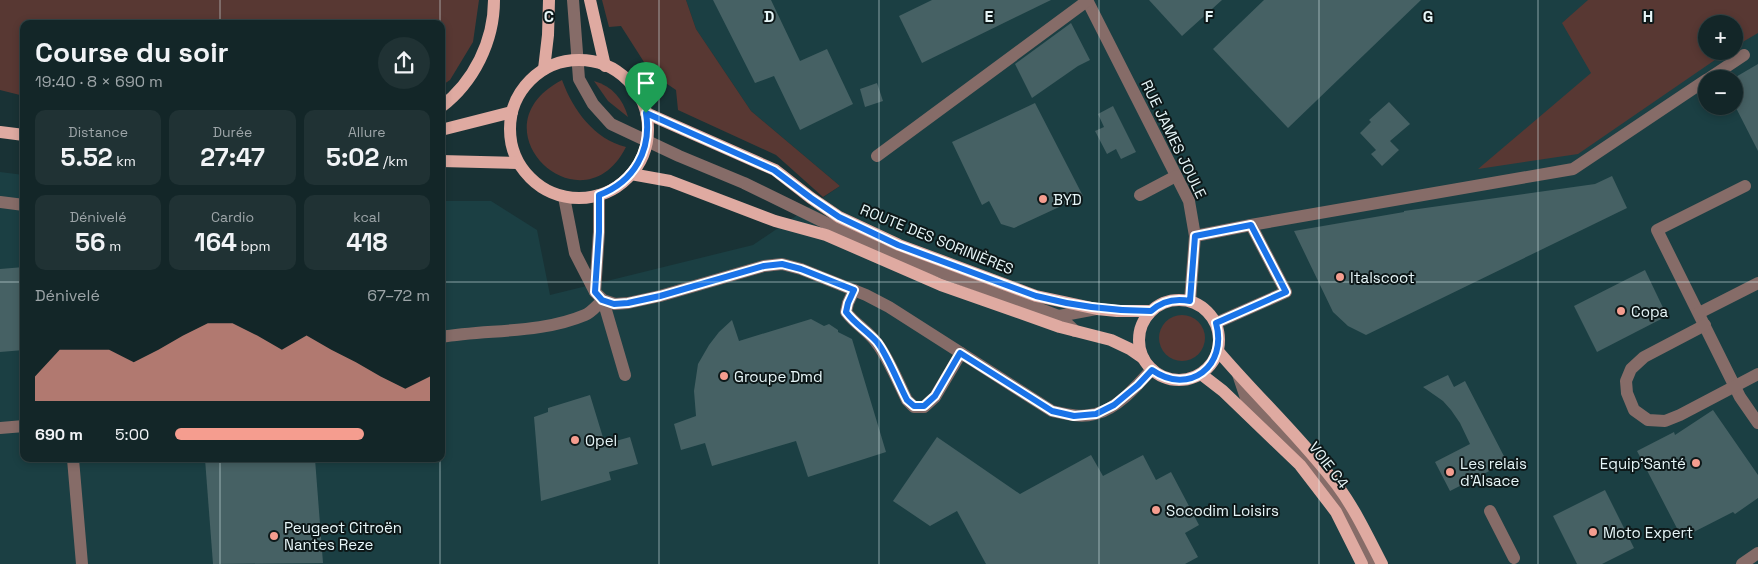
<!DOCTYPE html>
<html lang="fr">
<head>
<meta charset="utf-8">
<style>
  :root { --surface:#132628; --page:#203234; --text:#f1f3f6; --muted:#9da5a8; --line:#324345; --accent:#f59d8f }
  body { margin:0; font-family:"Space Grotesk",sans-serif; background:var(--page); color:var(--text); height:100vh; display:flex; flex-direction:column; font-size:19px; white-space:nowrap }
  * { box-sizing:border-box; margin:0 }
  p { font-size:16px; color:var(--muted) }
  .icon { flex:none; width:28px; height:28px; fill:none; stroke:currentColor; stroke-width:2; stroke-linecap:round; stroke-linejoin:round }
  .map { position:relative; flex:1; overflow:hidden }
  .details { position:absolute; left:20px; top:20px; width:425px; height:442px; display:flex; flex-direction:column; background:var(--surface); border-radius:10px; box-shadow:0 2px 8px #0003,0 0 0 1px var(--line) }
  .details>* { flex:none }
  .tools { position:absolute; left:1698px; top:15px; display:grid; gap:10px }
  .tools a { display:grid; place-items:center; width:45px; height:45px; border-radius:50%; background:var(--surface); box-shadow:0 2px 8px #0003,0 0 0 1px var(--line); font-size:25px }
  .pin { position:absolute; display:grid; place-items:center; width:42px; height:42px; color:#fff; margin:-51px -21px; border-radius:50% 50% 50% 0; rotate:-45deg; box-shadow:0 0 5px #0007 }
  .pin .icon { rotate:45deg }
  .round { display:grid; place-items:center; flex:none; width:52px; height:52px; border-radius:26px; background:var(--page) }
  .head { display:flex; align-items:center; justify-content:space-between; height:85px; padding:0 15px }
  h1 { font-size:28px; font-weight:600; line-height:38px }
  .stats { display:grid; grid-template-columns:repeat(3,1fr); gap:8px; height:85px; padding:5px 15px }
  .stats div { display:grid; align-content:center; border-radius:10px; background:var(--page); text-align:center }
  .stats b { font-size:25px; font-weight:600 }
  .stats small { font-size:14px; font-weight:400 }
  .stats p { font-size:14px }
  .chart { height:140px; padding:10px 15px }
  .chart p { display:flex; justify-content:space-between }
  .chart svg { width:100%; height:90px; margin-top:5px; fill:var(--accent); opacity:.7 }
  ul { padding:0 15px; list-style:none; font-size:16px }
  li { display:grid; grid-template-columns:80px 60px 1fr; align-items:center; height:38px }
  li i { height:12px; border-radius:6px; background:var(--accent) }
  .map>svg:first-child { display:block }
  .built { fill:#1b3f43; fill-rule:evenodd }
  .green { fill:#583833 }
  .building { fill:#466164 }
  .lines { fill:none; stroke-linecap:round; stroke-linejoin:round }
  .minor { stroke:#866c68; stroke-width:12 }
  .major { stroke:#dfaaa1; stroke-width:12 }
  .route-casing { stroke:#fff; stroke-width:10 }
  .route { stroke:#1a73e8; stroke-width:6 }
  .grid { fill:none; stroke:#e7f6f8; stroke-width:1; stroke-opacity:0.55 }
  .poi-dot { fill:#f59d8f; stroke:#0d1819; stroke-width:2 }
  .labels { text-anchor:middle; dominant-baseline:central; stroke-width:4; stroke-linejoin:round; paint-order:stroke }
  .street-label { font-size:15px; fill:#e7f6f8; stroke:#0d1819 }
  .poi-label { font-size:15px; fill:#e7f6f8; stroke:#0d1819; text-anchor:start }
  .grid-label { font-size:16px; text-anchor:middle; font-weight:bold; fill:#e7f6f8; stroke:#0d1819; stroke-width:4; stroke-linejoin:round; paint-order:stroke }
</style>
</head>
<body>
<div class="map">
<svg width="1758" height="564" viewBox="0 0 1758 564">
  <rect width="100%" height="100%" fill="#193235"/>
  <path class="built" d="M686,0H1758V564H0V172L24,175V459H441V201H491L537,230L550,295L753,245L840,186L751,111L696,29ZM1706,24H1734V51H1706ZM1706,79H1734V106H1706Z"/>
  <g class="green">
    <polygon points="0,0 479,0 473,42 450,80 441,86 441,24 24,24 24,96 0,90"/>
    <polygon points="602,0 686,0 696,29 751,111 840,186 823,197 776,155 678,110 676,90 651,73 621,26 609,27"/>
    <polygon points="1588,0 1758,0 1758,33 1734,47 1734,24 1706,24 1706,51 1728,51 1578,154 1478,169 1591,73 1562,23"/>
    <path d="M562,80C573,110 594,139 626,147C582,234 470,128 562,80Z"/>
    <path d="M594,81C612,86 623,99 628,117L608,101Z"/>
    <circle cx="1182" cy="338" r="23"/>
  </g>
  <g class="building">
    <polygon points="713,0 771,0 800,61 827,49 853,104 800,130 774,76 755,83"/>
    <polygon points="932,0 1051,0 922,63 899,16"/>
    <polygon points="1149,0 1222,0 1182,36"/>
    <polygon points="1264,0 1421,0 1288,128 1213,49"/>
    <polygon points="1071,23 1090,60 1078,66 1032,98 1015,64"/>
    <polygon points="1758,64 1758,151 1734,104 1734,78"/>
    <polygon points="877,83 883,101 865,107 860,89"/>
    <polygon points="1389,102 1410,124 1390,141 1399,150 1382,166 1371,154 1376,150 1360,133 1371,122 1369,120"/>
    <polygon points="1035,103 1083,196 1014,228 1001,224 989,201 982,205 952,142"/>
    <polygon points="1113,106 1136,152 1121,159 1116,149 1107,154 1095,131 1104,127 1098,114"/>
    <polygon points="1612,176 1627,208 1366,335 1348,326 1333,312 1294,231 1404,212 1404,211 1595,184"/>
    <polygon points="24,267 24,350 0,352 0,269"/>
    <polygon points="1645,270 1667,316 1597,352 1574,306"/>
    <polygon points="811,319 824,326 829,324 838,330 838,332 852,339 886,452 808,477 796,441 712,466 705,443 681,450 674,424 696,416 694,391 698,364 709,345 719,332 732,320 739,341"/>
    <polygon points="1448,375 1454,387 1465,381 1507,462 1450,491 1435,462 1470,444 1460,423 1451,410 1443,401 1423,387"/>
    <polygon points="590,395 605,444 630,437 638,464 609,472 611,480 541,501 534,417 548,412 548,408"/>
    <polygon points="1713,410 1758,475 1758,498 1735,514 1733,512 1682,538 1637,451 1674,432 1675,435"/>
    <polygon points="937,437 1020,494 1091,455 1103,476 1143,455 1156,480 1171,472 1199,525 1185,533 1198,557 1185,564 986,564 957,511 930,526 893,501"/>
    <polygon points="205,459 315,459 323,563 213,564"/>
    <polygon points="1605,490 1634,548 1602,564 1577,564 1553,516"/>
  </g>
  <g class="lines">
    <g class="minor">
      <polyline points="573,0 579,79 593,104 611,124 679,156 744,183 879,249 1059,316 1075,331"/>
      <polyline points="1087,0 1189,201 1195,236 1190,301"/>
      <polyline points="1708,79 1744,55"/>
      <polyline points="877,156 1087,1"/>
      <polyline points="1745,186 1657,230 1740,397 1758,423"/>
      <polyline points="1140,195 1176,176"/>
      <polyline points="564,197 575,253 595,292 599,232 599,195"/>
      <polyline points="0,202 24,205"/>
      <polyline points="1251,225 1573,169 1706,80"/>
      <polyline points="1195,236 1251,225 1286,292 1216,323"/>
      <path d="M854,290L848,303L846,312C855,324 867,330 876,342C887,355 899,384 907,400L914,407H924L935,397L961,353"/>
      <path d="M595,292L603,300L615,304L628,303L660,296L764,266L782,264L801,269L866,295L889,307L1052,411C1066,414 1080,418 1095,414C1117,409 1137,386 1152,369"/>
      <polyline points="603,300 625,375"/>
      <polyline points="1699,313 1758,283"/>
      <polyline points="1059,316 1096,309"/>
      <polyline points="1705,325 1644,357 1631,369 1626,381 1627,393 1634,410 1648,420 1665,421 1680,415 1758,374"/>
      <path d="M441,337C489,329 540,334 585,315C592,312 597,305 603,300"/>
      <polyline points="1238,374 1246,398 1303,456 1340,506 1371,564"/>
      <polyline points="0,428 24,426"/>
      <polyline points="73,459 82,564"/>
      <polyline points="1490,511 1514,558"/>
      <polyline points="1742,564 1758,553"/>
    </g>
    <g class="major">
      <polyline points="590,0 605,66"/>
      <circle cx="579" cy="129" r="69"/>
      <polyline points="544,69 548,35 549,0"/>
      <path d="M441,107C474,82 494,41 494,0"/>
      <polyline points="646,113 775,170 811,198 839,217 899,245 1036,296 1097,309 1117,311 1151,311"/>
      <polyline points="441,130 512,112"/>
      <polyline points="0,132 24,135"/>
      <polyline points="441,161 518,163"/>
      <polyline points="631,174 670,181 775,221 826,235 941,285 1060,327 1111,340 1130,349 1143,358"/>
      <circle cx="1179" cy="340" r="40"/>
      <path d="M1218,351C1256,396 1301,437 1337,485C1355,509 1368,537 1382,564"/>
      <polyline points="1201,374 1223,391 1300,465 1336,512 1362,564"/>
    </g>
  </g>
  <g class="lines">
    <defs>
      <path id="route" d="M646,113L774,170L811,198L839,217L898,245L1036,296C1074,306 1111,311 1151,311C1162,301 1175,298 1190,301L1195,236L1251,225L1286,292L1216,323C1228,366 1189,396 1152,370L1138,385L1114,405L1096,414L1074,416L1052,411L960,353L935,396L924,406H914L907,400C899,385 887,354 877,342C867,331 855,324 846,312L848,303L854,290L801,269L782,264L764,266L660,296L628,303L614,304L602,300L595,292L599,232V195C634,182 652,150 646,113Z"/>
    </defs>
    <use href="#route" class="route-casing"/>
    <use href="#route" class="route"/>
  </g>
  <path class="grid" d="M220,0V24M440,0V24M659,0V564M879,0V564M1099,0V564M1319,0V564M1538,0V564M0,282H24M441,282H1758M220,459V564M440,459V564"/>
  <g class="poi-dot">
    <circle cx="1043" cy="199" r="5"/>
    <circle cx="1340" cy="277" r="5"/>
    <circle cx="1621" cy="311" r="5"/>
    <circle cx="724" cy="376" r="5"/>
    <circle cx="575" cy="440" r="5"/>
    <circle cx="1696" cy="463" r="5"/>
    <circle cx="1450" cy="472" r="5"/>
    <circle cx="1156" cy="510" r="5"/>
    <circle cx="1593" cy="532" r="5"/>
    <circle cx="274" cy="536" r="5"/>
  </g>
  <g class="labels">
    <g class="street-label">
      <text transform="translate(1174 139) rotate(64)">RUE JAMES JOULE</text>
      <text transform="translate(937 239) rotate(22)">ROUTE DES SORINIÈRES</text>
      <text transform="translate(1329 465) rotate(52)">VOIE C4</text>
    </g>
    <g class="poi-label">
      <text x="1053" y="199">BYD</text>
      <text x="1350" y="277">Italscoot</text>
      <text x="1631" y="311">Copa</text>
      <text x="734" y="376">Groupe Dmd</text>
      <text x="585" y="440">Opel</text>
      <text x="1460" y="463">Les relais<tspan x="1460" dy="17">d'Alsace</tspan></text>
      <text x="1686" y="463" text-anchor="end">Equip'Santé</text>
      <text x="1166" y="510">Socodim Loisirs</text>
      <text x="284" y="527">Peugeot Citroën<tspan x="284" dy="17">Nantes Reze</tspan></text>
      <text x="1603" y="532">Moto Expert</text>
    </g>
  </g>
  <g class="grid-label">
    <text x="549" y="22">C</text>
    <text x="769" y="22">D</text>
    <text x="989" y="22">E</text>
    <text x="1209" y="22">F</text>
    <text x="1428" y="22">G</text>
    <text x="1648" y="22">H</text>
  </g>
</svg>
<div class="tools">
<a>+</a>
<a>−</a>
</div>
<div class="pin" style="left:646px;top:113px;background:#1e9e55"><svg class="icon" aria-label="arrive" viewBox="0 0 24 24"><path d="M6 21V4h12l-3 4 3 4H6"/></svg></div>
<section class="details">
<div class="head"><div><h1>Course du soir</h1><p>19:40 · 8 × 690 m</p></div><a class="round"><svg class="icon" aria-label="share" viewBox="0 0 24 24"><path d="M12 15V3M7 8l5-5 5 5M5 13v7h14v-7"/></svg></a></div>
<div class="stats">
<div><p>Distance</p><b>5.52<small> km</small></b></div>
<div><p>Durée</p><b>27:47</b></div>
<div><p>Allure</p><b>5:02<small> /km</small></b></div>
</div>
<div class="stats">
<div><p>Dénivelé</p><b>56<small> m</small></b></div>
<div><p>Cardio</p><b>164<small> bpm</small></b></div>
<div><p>kcal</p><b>418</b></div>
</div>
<div class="chart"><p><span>Dénivelé</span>67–72 m</p>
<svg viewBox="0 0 160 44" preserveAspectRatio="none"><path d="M0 44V32L10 19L20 19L30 19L40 25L50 19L60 12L70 6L80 6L90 12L100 19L110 12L120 19L130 25L140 32L150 38L160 32V44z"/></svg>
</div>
<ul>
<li><b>690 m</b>5:00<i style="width:74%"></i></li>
</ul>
</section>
</div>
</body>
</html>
